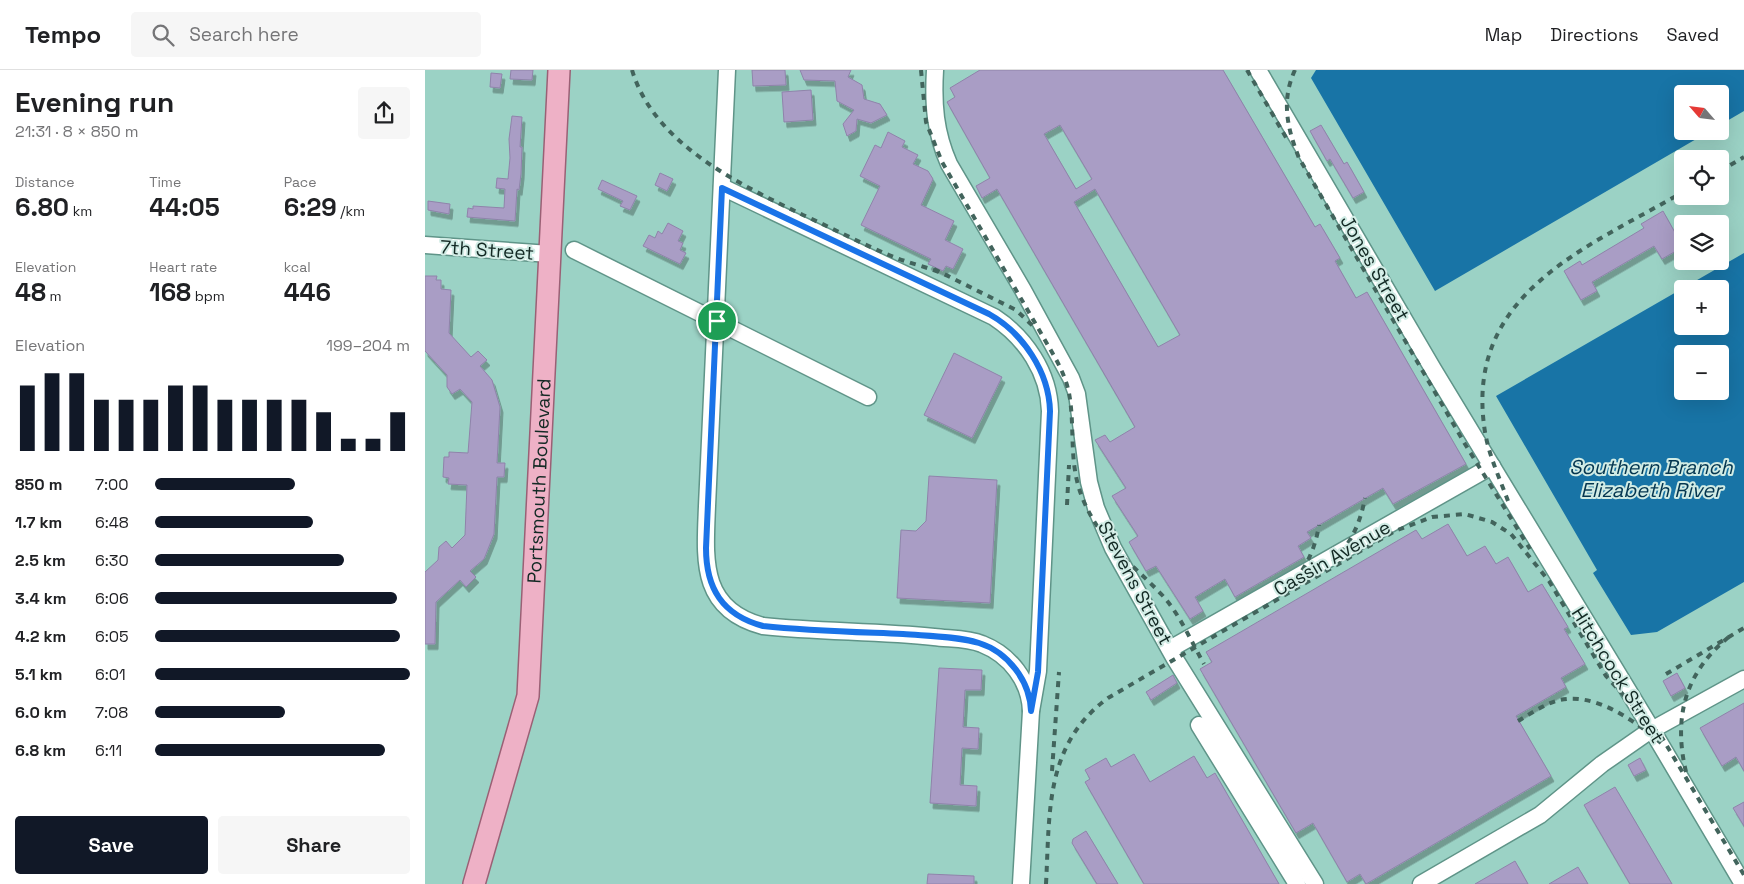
<!DOCTYPE html>
<html lang="en">
<head>
<meta charset="utf-8">
<style>
  :root { --surface:#fff; --page:#f6f6f6; --text:#202124; --muted:#757577; --line:#e0e0e0; --accent:#111827 }
  body { margin:0; font-family:"Space Grotesk",sans-serif; background:var(--page); color:var(--text); height:100vh; display:flex; flex-direction:column; font-size:19px; white-space:nowrap }
  * { box-sizing:border-box; margin:0 }
  p { font-size:16px; color:var(--muted) }
  .icon { flex:none; width:28px; height:28px; fill:none; stroke:currentColor; stroke-width:2; stroke-linecap:round; stroke-linejoin:round }
  .map { position:relative; flex:1; overflow:hidden }
  .drawer { display:flex; flex-direction:column; background:var(--surface); width:425px }
  .drawer>* { flex:none }
  .needle { width:32px; rotate:298deg }
  .tools { position:absolute; left:1249px; top:15px; display:grid; gap:10px }
  .tools a { display:grid; place-items:center; width:55px; height:55px; border-radius:5px; background:var(--surface); box-shadow:0 5px 20px #0002; font-size:25px }
  .pin { position:absolute; display:grid; place-items:center; width:42px; height:42px; color:#fff; margin:-21px; border:2px solid #fff; border-radius:50%; box-shadow:0 1px 5px #0007 }
  .round { display:grid; place-items:center; flex:none; width:52px; height:52px; border-radius:5px; background:var(--page) }
  .summary { display:flex; align-items:center; justify-content:space-between; height:85px; padding:0 15px }
  h1 { font-size:28px; font-weight:700; line-height:38px }
  .metrics { display:grid; grid-template-columns:repeat(3,1fr); gap:8px; height:85px; padding:5px 15px }
  .metrics div { display:grid; align-content:center }
  .metrics b { font-size:25px; font-weight:700 }
  .metrics small { font-size:14px; font-weight:400 }
  .metrics p { font-size:14px }
  .chart { height:140px; padding:10px 15px }
  .chart p { display:flex; justify-content:space-between }
  .chart svg { width:100%; height:90px; margin-top:5px; stroke:var(--accent); stroke-width:6 }
  .action { display:flex; gap:10px; margin-top:auto; padding:10px 15px }
  .action a { flex:1; height:58px; border-radius:5px; background:var(--accent); color:#fff; font-size:20px; font-weight:700; line-height:58px; text-align:center }
  .action a+a { background:var(--page); color:var(--text) }
  ul { padding:0 15px; list-style:none; font-size:16px }
  li { display:grid; grid-template-columns:80px 60px 1fr; align-items:center; height:38px }
  li i { height:12px; border-radius:6px; background:var(--accent) }
  header { display:flex; align-items:center; gap:30px; box-sizing:border-box; height:70px; padding:0 25px; background:var(--surface); border-bottom:1px solid var(--line) }
  header strong { font-size:24px }
  nav { display:flex; gap:28px; margin-inline-start:auto; font-size:18px }
  .search { width:350px; height:45px; background:var(--page); display:flex; align-items:center; gap:12px; box-sizing:border-box; padding:0 18px; border-radius:5px; color:var(--muted); font-size:19px }
  main { display:flex; flex:1; min-height:0 }
  .map>svg:first-child { display:block }
  .water { fill:#1874a6; fill-rule:evenodd }
  .building { fill:#a99dc5; stroke:#8f83aa; fill-rule:evenodd; filter:url(#shadow) }
  .lines { fill:none; stroke-linecap:round; stroke-linejoin:round }
  .minor-casing { stroke:#5f9488; stroke-width:19 }
  .major-casing { stroke:#9a6075; stroke-width:24 }
  .minor { stroke:#fff; stroke-width:16 }
  .major { stroke:#eeb1c6; stroke-width:21 }
  .rail { stroke:#42645c; stroke-width:4; stroke-dasharray:6 6; stroke-linecap:butt }
  .route-casing { stroke:#fff; stroke-width:10 }
  .route { stroke:#1a73e8; stroke-width:6 }
  .labels { text-anchor:middle; dominant-baseline:central; stroke-width:4; stroke-linejoin:round; paint-order:stroke }
  .street-label { font-size:19px; fill:#132924; stroke:#d1ece5 }
  .water-label { font-size:20px; font-style:italic; fill:#03354f; stroke:#d1ece5 }
</style>
</head>
<body>
<header>
<strong>Tempo</strong>
<div class="search"><svg class="icon" aria-label="search" viewBox="0 0 24 24"><circle cx="10" cy="10" r="6"/><path d="M15 15l6 6"/></svg>Search here</div>
<nav><a>Map</a><a>Directions</a><a>Saved</a></nav>
</header>
<main>
<section class="drawer">
<div class="summary"><div><h1>Evening run</h1><p>21:31 · 8 × 850 m</p></div><a class="round"><svg class="icon" aria-label="share" viewBox="0 0 24 24"><path d="M12 15V3M7 8l5-5 5 5M5 13v7h14v-7"/></svg></a></div>
<div class="metrics">
<div><p>Distance</p><b>6.80<small> km</small></b></div>
<div><p>Time</p><b>44:05</b></div>
<div><p>Pace</p><b>6:29<small> /km</small></b></div>
</div>
<div class="metrics">
<div><p>Elevation</p><b>48<small> m</small></b></div>
<div><p>Heart rate</p><b>168<small> bpm</small></b></div>
<div><p>kcal</p><b>446</b></div>
</div>
<div class="chart"><p><span>Elevation</span>199–204 m</p>
<svg viewBox="0 0 160 44" preserveAspectRatio="none"><path d="M5 44V12M15 44V6M25 44V6M35 44V19M45 44V19M55 44V19M65 44V12M75 44V12M85 44V19M95 44V19M105 44V19M115 44V19M125 44V25M135 44V38M145 44V38M155 44V25"/></svg>
</div>
<ul>
<li><b>850 m</b>7:00<i style="width:55%"></i></li>
<li><b>1.7 km</b>6:48<i style="width:62%"></i></li>
<li><b>2.5 km</b>6:30<i style="width:74%"></i></li>
<li><b>3.4 km</b>6:06<i style="width:95%"></i></li>
<li><b>4.2 km</b>6:05<i style="width:96%"></i></li>
<li><b>5.1 km</b>6:01<i style="width:100%"></i></li>
<li><b>6.0 km</b>7:08<i style="width:51%"></i></li>
<li><b>6.8 km</b>6:11<i style="width:90%"></i></li>
</ul>
<div class="action"><a>Save</a><a>Share</a></div>
</section>
<div class="map">
<svg width="1319" height="814" viewBox="0 0 1319 814">
  <defs>
    <filter id="shadow"><feDropShadow dx="3" dy="5.5" stdDeviation="0" flood-color="#0004"/></filter>
  </defs>
  <rect width="100%" height="100%" fill="#9bd2c5"/>
  <g class="water">
    <polygon points="891,0 1319,0 1319,41 1295,55 1295,24 1258,24 1258,61 1285,61 1010,221 886,8"/>
    <path d="M1319,183V512L1232,562L1206,565L1168,503L1172,500L1071,326ZM1258,219H1295V256H1258ZM1258,284H1295V321H1258Z"/>
  </g>
  <g class="building">
    <polygon points="86,0 108,0 107,10 85,9"/>
    <polygon points="327,0 360,0 361,15 328,16"/>
    <polygon points="375,0 426,0 423,7 437,15 439,29 455,34 462,45 446,53 432,49 431,61 422,66 418,54 429,40 412,31 410,11 379,10"/>
    <path d="M555,0H798L890,157L895,154L915,188L910,191L931,228L942,222L1041,394L968,434L958,418L882,462L886,468L873,476L879,487L810,527L800,509L770,527L778,541L765,549L731,496L721,501L704,472L713,466L687,426L701,418L670,370L680,365L685,372L710,357L572,119L557,128L551,116L565,108L522,32L530,27L525,18ZM635,55L667,109L651,119L619,64ZM670,119L755,265L733,277L649,132Z"/>
    <polygon points="66,3 77,4 75,18 65,17"/>
    <polygon points="386,20 388,50 359,52 357,22"/>
    <polygon points="87,46 97,47 95,77 97,77 96,104 94,120 92,119 90,151 42,147 43,138 48,139 48,136 79,138 80,119 71,118 72,108 83,109 85,88 84,69"/>
    <polygon points="896,55 919,94 922,92 939,122 928,128 905,89 902,91 885,61"/>
    <polygon points="463,62 480,71 477,77 493,85 488,94 503,101 508,109 496,135 529,151 520,170 538,179 528,199 521,196 518,201 503,194 506,189 436,155 455,116 435,106 450,75 456,78"/>
    <polygon points="235,103 248,109 242,121 230,115"/>
    <polygon points="177,110 212,126 205,140 195,136 198,131 173,119"/>
    <polygon points="3,131 25,134 24,144 3,140"/>
    <polygon points="1238,141 1258,177 1237,189 1229,176 1167,212 1172,221 1156,230 1139,201 1155,191 1157,195 1219,158 1216,154"/>
    <polygon points="243,153 258,161 253,171 258,173 255,180 261,183 255,194 218,176 224,165 230,168 233,161 237,164"/>
    <polygon points="0,206 12,206 11,210 16,210 16,219 26,220 24,263 46,287 53,281 62,290 55,296 67,310 75,337 72,393 80,393 79,407 72,407 69,464 59,489 45,501 51,507 41,517 35,510 11,532 10,574 0,574 0,502 13,490 14,477 21,471 27,478 40,465 42,415 23,414 24,408 18,407 19,387 24,387 24,382 43,383 47,332 35,319 27,324 22,317 22,305 0,281"/>
    <polygon points="529,283 577,307 547,368 499,345"/>
    <polygon points="504,406 572,410 565,533 472,528 476,460 491,461 501,451"/>
    <polygon points="1023,454 1042,486 1060,476 1071,494 1083,487 1103,522 1117,514 1143,557 1139,559 1160,594 1136,608 1141,617 1091,646 1126,706 941,814 935,804 922,812 888,753 871,763 775,599 787,592 781,582 991,460 997,469"/>
    <polygon points="514,598 557,600 556,620 540,620 538,657 554,658 553,679 537,678 535,715 552,716 551,736 505,733"/>
    <polygon points="1252,603 1260,618 1246,626 1238,611"/>
    <polygon points="748,605 752,613 726,630 721,622"/>
    <polygon points="1319,633 1319,701 1311,687 1297,696 1275,658"/>
    <polygon points="709,684 725,712 769,686 782,708 790,703 854,814 719,814 660,712 665,709 660,700 681,688 686,697"/>
    <polygon points="1215,688 1221,700 1209,706 1203,695"/>
    <polygon points="1190,717 1247,814 1205,814 1159,735"/>
    <polygon points="1319,732 1319,756 1308,738"/>
    <polygon points="661,761 693,814 672,814 647,773 648,769"/>
    <polygon points="1090,791 1103,814 1050,814"/>
    <polygon points="1153,797 1163,814 1124,814"/>
    <polygon points="503,804 549,806 549,814 502,814"/>
  </g>
  <g class="lines">
    <defs>
      <g id="minor">
        <path d="M302,0L282,436C280,489 274,539 338,556C395,562 452,561 509,567C524,569 543,568 557,574C585,585 605,611 606,641"/>
        <path d="M510,0C508,34 510,62 524,94L598,220L646,308L652,324L664,412L671,438L688,478L750,589L890,814"/>
        <polyline points="833,0 1008,299 1227,660 1318,814"/>
        <path d="M297,117L569,247C601,268 624,303 625,341L613,601L606,641L596,814"/>
        <polyline points="0,175 125,184"/>
        <polyline points="149,180 443,327"/>
        <polyline points="745,579 1067,396"/>
        <polyline points="774,655 872,814"/>
        <polyline points="996,814 1115,745 1177,694 1223,662 1319,609"/>
      </g>
      <g id="major">
        <path id="s1" d="M49,814L103,626L134,0"/>
      </g>
    </defs>
    <use href="#minor" class="minor-casing"/>
    <use href="#major" class="major-casing"/>
    <use href="#minor" class="minor"/>
    <use href="#major" class="major"/>
    <g class="rail">
      <path d="M207,0C229,74 314,114 378,145C407,158 435,173 464,185C480,192 498,196 514,202"/>
      <path d="M496,0L501,52L517,92L628,284C635,296 641,309 644,323C651,362 642,395 660,434C679,476 708,494 738,526C755,545 766,571 779,594"/>
      <polyline points="822,0 863,71"/>
      <path d="M870,0C856,30 862,58 874,88L1040,374L1105,479"/>
      <polyline points="1295,101 1319,87"/>
      <polyline points="509,199 591,240 608,256"/>
      <path d="M1083,431C1075,409 1064,386 1060,362C1038,224 1160,179 1258,122"/>
      <polyline points="642,435 644,395"/>
      <path d="M908,492C926,473 935,454 940,428"/>
      <path d="M862,519C880,501 890,480 894,455"/>
      <polyline points="1241,604 1319,558"/>
      <path d="M1093,651C1105,644 1118,635 1131,631C1168,620 1210,651 1236,673"/>
      <polyline points="627,701 634,602"/>
      <path d="M1261,702C1248,647 1260,602 1305,566"/>
      <path d="M621,814C625,743 619,675 683,628L970,461L1007,447L1040,444L1067,452L1086,464L1124,511L1181,606L1236,666L1319,805"/>
    </g>
  </g>
  <g class="lines">
    <defs>
      <path id="route" d="M297,118L564,244C598,263 624,302 625,341L613,602L606,641C605,611 583,582 554,573C531,566 502,566 478,564C432,562 385,561 338,556C297,545 281,518 281,478Z"/>
    </defs>
    <use href="#route" class="route-casing"/>
    <use href="#route" class="route"/>
  </g>
  <g class="labels">
    <g class="street-label">
      <text transform="translate(62 180) rotate(4)">7th Street</text>
      <text transform="translate(950 198) rotate(60)">Jones Street</text>
      <text stroke="none"><textPath href="#s1" startOffset="411">Portsmouth Boulevard</textPath></text>
      <text transform="translate(907 488) rotate(-30)">Cassin Avenue</text>
      <text transform="translate(710 513) rotate(62)">Stevens Street</text>
      <text transform="translate(1193 605) rotate(58)">Hitchcock Street</text>
    </g>
    <g class="water-label">
      <text x="1226" y="397">Southern Branch<tspan x="1226" dy="23">Elizabeth River</tspan></text>
    </g>
  </g>
</svg>
<div class="tools">
<a><svg class="needle" viewBox="-14 -14 28 28"><path d="M0-13l5 13h-10z" fill="#e53935"/><path d="M0 13l5-13h-10z" fill="#757577"/></svg></a>
<a><svg class="icon" aria-label="locate" viewBox="0 0 24 24"><circle cx="12" cy="12" r="6"/><path d="M12 2v4M12 18v4M2 12h4M18 12h4"/></svg></a>
<a><svg class="icon" aria-label="layers" viewBox="0 0 24 24"><path d="M12 4l9 5-9 5-9-5zM3 14l9 5 9-5"/></svg></a>
<a>+</a>
<a>−</a>
</div>
<div class="pin" style="left:292px;top:251px;background:#1e9e55"><svg class="icon" aria-label="arrive" viewBox="0 0 24 24"><path d="M6 21V4h12l-3 4 3 4H6"/></svg></div>
</div>
</main>
</body>
</html>
